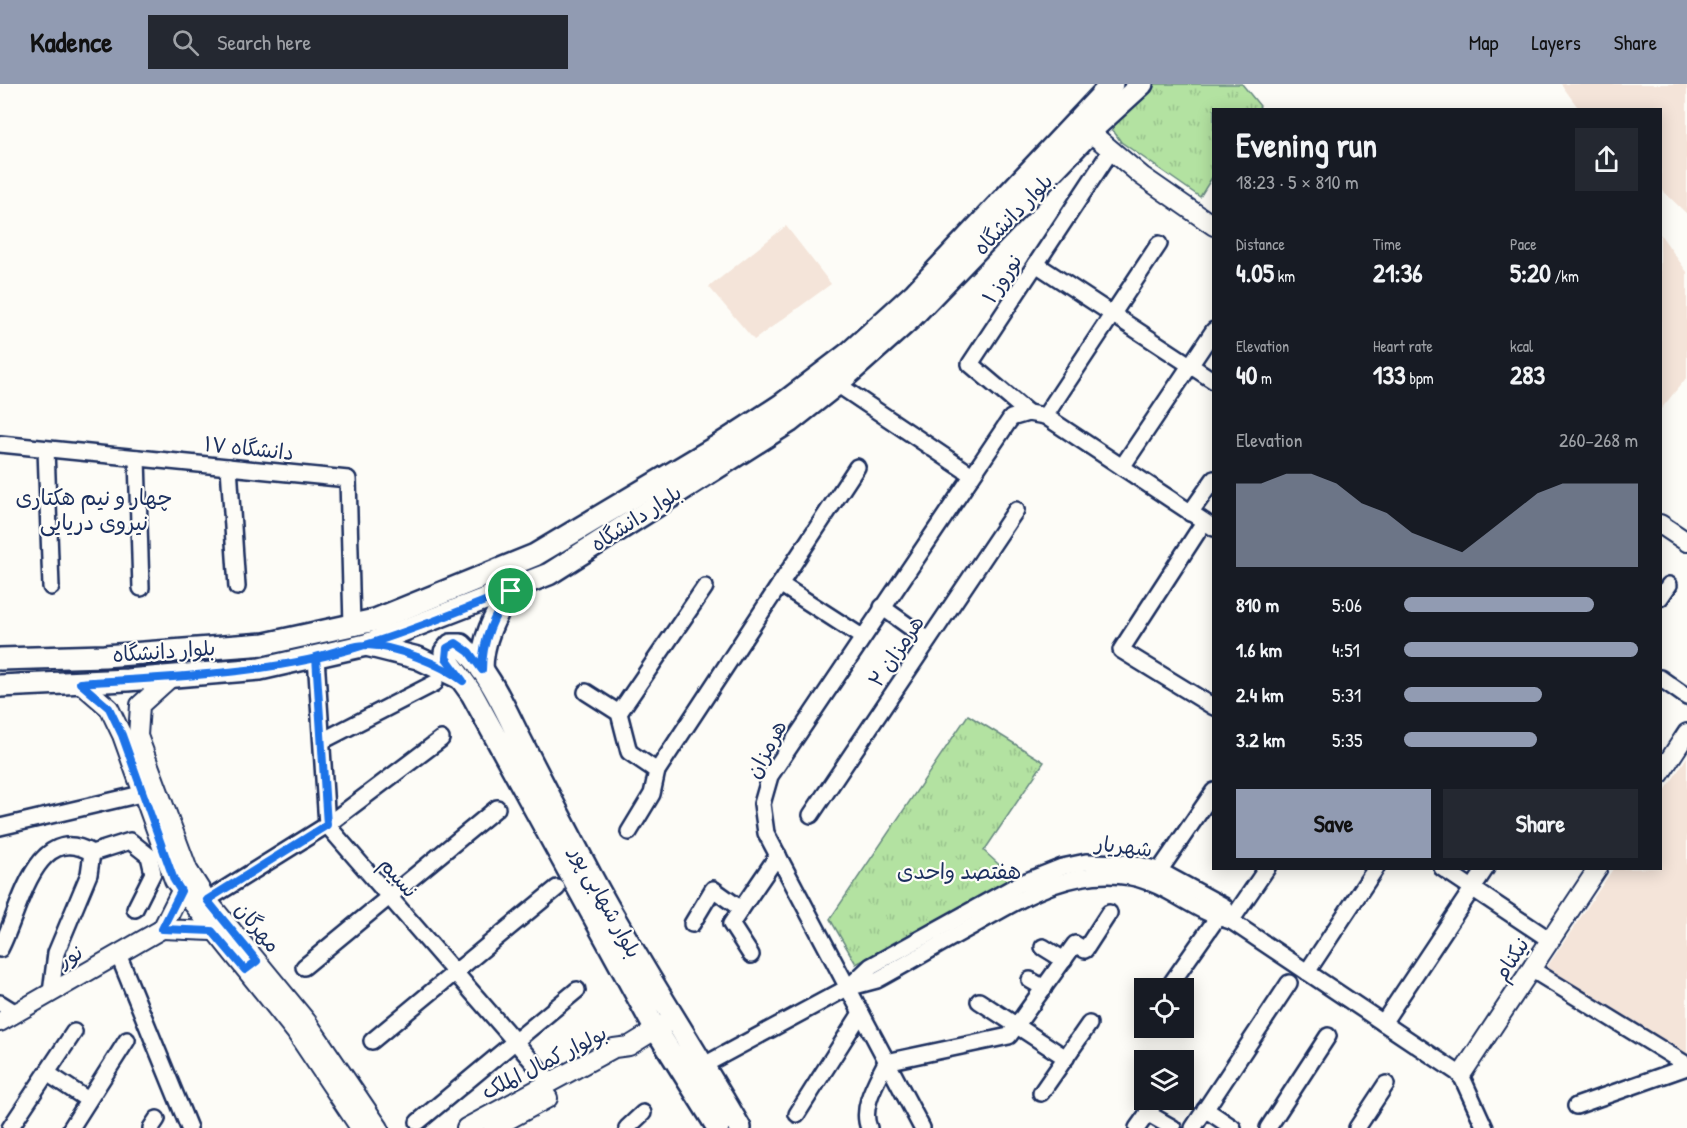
<!DOCTYPE html>
<html lang="en">
<head>
<meta charset="utf-8">
<style>
  :root { --surface:#171b24; --page:#242831; --text:#f1f3f6; --muted:#9ea1a6; --accent:#919bb2 }
  body { margin:0; font-family:"Patrick Hand","Playpen Sans Arabic",sans-serif; background:var(--page); color:var(--text); height:100vh; display:flex; flex-direction:column; font-size:22px; white-space:nowrap }
  * { box-sizing:border-box; margin:0 }
  p { font-size:20px; color:var(--muted) }
  .icon { flex:none; width:33px; height:33px; fill:none; stroke:currentColor; stroke-width:2; stroke-linecap:round; stroke-linejoin:round }
  .map { position:relative; flex:1; overflow:hidden }
  .details { position:absolute; left:1212px; top:24px; width:450px; height:762px; display:flex; flex-direction:column; background:var(--surface); border-radius:0px; box-shadow:0 3px 15px #0003 }
  .details>* { flex:none }
  .fabs { position:absolute; left:1134px; top:894px; display:grid; gap:12px }
  .fabs a { display:grid; place-items:center; width:60px; height:60px; border-radius:0px; background:var(--surface); box-shadow:0 3px 15px #0003; font-size:30px }
  .pin { position:absolute; display:grid; place-items:center; width:51px; height:51px; color:#fff; margin:-26px; border:3px solid #fff; border-radius:50%; box-shadow:0 2px 6px #0007 }
  .round { display:grid; place-items:center; flex:none; width:63px; height:63px; border-radius:0px; background:var(--page) }
  .headline { display:flex; align-items:center; justify-content:space-between; height:102px; padding:0 24px }
  h1 { font-size:33px; font-weight:800; line-height:45px }
  .stats { display:grid; grid-template-columns:repeat(3,1fr); gap:9px; height:102px; padding:6px 24px }
  .stats div { display:grid; align-content:center }
  .stats b { font-size:26px; font-weight:800 }
  .stats small { font-size:16px; font-weight:400 }
  .stats p { font-size:16px }
  .chart { height:168px; padding:12px 24px }
  .chart p { display:flex; justify-content:space-between }
  .chart svg { width:100%; height:108px; margin-top:6px; fill:var(--accent); opacity:.7 }
  .action { display:flex; gap:12px; margin-top:auto; padding:12px 24px }
  .action a { flex:1; height:69px; border-radius:0px; background:var(--accent); color:#111; font-size:24px; font-weight:800; line-height:69px; text-align:center }
  .action a+a { background:var(--page); color:var(--text) }
  ul { padding:0 24px; list-style:none; font-size:20px }
  li { display:grid; grid-template-columns:96px 72px 1fr; align-items:center; height:45px }
  li i { height:15px; border-radius:8px; background:var(--accent) }
  header { display:flex; align-items:center; gap:36px; box-sizing:border-box; height:84px; padding:0 30px; background:var(--accent); color:#111 }
  header strong { font-size:28px }
  nav { display:flex; gap:33px; margin-inline-start:auto; font-size:21px }
  .search { width:420px; height:54px; background:var(--page); display:flex; align-items:center; gap:15px; box-sizing:border-box; padding:0 21px; border-radius:0px; color:var(--muted); font-size:22px }
  .map>svg:first-child { display:block }
  .built { fill:#f4e4d9 }
  .grass { fill:url(#grass-tufts); stroke:#678880; stroke-width:1.5 }
  .lines { fill:none; stroke-linecap:round; stroke-linejoin:round }
  .minor-casing { stroke:#1b2f5e; stroke-width:20 }
  .tertiary-casing { stroke:#1b2f5e; stroke-width:22 }
  .secondary-casing { stroke:#1b2f5e; stroke-width:26 }
  .minor { stroke:#fdfcf7; stroke-width:15 }
  .tertiary { stroke:#fdfcf7; stroke-width:18 }
  .secondary { stroke:#fdfcf7; stroke-width:21 }
  .route-casing { stroke:#fff; stroke-width:12 }
  .route { stroke:#1a73e8; stroke-width:8 }
  .labels { text-anchor:middle; dominant-baseline:central; stroke-width:4.5; stroke-linejoin:round; paint-order:stroke }
  .street-label { font-size:21px; fill:#1b2f5e; stroke:#fdfcf7 }
  .neighbourhood-label { font-size:22px; fill:#1b2f5e; stroke:#fdfcf7 }
</style>
</head>
<body>
<header>
<strong>Kadence</strong>
<div class="search"><svg class="icon" aria-label="search" viewBox="0 0 24 24"><circle cx="10" cy="10" r="6"/><path d="M15 15l6 6"/></svg>Search here</div>
<nav><a>Map</a><a>Layers</a><a>Share</a></nav>
</header>
<div class="map">
<svg width="1687" height="1044" viewBox="0 0 1687 1044">
  <defs>
    <pattern id="grass-tufts" width="24" height="20" patternUnits="userSpaceOnUse" patternTransform="scale(1.5)"><rect width="24" height="20" fill="#b3e2a1"/><path d="M3 7l-1-3M5 7V3M7 7l1-3M15 17l-1-3M17 17v-4M19 17l1-3" fill="none" stroke="#99c28d"/></pattern>
  </defs>
  <rect width="100%" height="100%" fill="#fdfcf7"/>
  <filter id="ink" filterUnits="userSpaceOnUse"><feTurbulence type="fractalNoise" baseFrequency=".0167" numOctaves="2"/><feDisplacementMap in="SourceGraphic" scale="12" xChannelSelector="R" yChannelSelector="G"/><feConvolveMatrix kernelMatrix="1 2 1 2 8 2 1 2 1" color-interpolation-filters="sRGB"/></filter>
  <g filter="url(#ink)">
    <g class="built">
      <polygon points="1561,0 1687,0 1687,130 1661,105 1660,26 1579,25"/>
      <polygon points="786,142 831,200 754,256 709,203"/>
      <polygon points="1660,150 1687,188 1687,293 1661,325"/>
      <polygon points="1687,673 1687,974 1683,975 1547,883 1613,785 1660,784 1661,713"/>
    </g>
    <g class="grass">
      <polygon points="1156,0 1242,0 1260,22 1258,25 1214,26 1213,92 1200,113 1121,58 1112,45 1118,35"/>
      <polygon points="968,631 1044,678 984,767 1018,798 856,880 830,835"/>
    </g>
    <g class="lines">
      <defs>
        <g id="minor">
          <polyline points="1036,180 1214,297"/>
          <polyline points="837,300 972,391"/>
          <polyline points="1028,329 970,280 1110,68"/>
          <polyline points="1045,332 1159,160"/>
          <polyline points="0,360 348,395 352,541"/>
          <polyline points="46,365 51,503"/>
          <polyline points="137,374 141,504"/>
          <polyline points="229,383 237,503"/>
          <polyline points="1122,383 1214,246"/>
          <polyline points="1190,429 1214,395"/>
          <polyline points="1204,438 1121,566 1214,623"/>
          <polyline points="780,500 862,553"/>
          <polyline points="1660,514 1669,501"/>
          <polyline points="882,523 928,556"/>
          <polyline points="316,573 327,741 551,999"/>
          <polyline points="1660,594 1687,613"/>
          <polyline points="586,608 619,629 629,668 657,687"/>
          <polyline points="619,629 705,503"/>
          <polyline points="322,657 435,599"/>
          <polyline points="811,731 1016,426"/>
          <polyline points="0,743 141,710"/>
          <polyline points="629,748 652,710 657,687 857,383"/>
          <polyline points="92,769 130,757 149,772 153,789 135,825"/>
          <polyline points="1442,784 1550,856"/>
          <polyline points="1155,793 1214,707"/>
          <polyline points="207,816 327,741 441,655"/>
          <polyline points="1231,837 1267,784"/>
          <polyline points="692,840 713,805 741,825"/>
          <polyline points="1043,863 1064,876"/>
          <path d="M0,865C19,831 34,735 92,769"/>
          <polyline points="118,870 189,1044"/>
          <polyline points="751,871 731,840 778,771"/>
          <polyline points="304,883 497,724"/>
          <polyline points="1531,885 1687,981"/>
          <polyline points="1307,888 1376,784"/>
          <polyline points="1030,896 1044,904"/>
          <polyline points="1170,901 1217,834"/>
          <polyline points="850,902 871,882 1019,800 1062,783 1086,778 1132,779 1158,786 1224,822 1231,837"/>
          <polyline points="51,909 56,869 89,790 92,769"/>
          <polyline points="979,917 1066,974"/>
          <polyline points="0,919 16,929"/>
          <polyline points="1383,939 1486,784"/>
          <polyline points="372,957 557,804"/>
          <path d="M704,981L847,904L877,896C908,879 938,861 969,844C1019,816 1070,782 1131,793C1168,800 1195,829 1231,837L1461,991L1485,1044"/>
          <polyline points="47,989 88,1016"/>
          <polyline points="1041,1009 1089,940"/>
          <polyline points="1576,1022 1687,983"/>
          <polyline points="1205,1025 1233,1044"/>
          <polyline points="1147,1029 1173,1044"/>
          <polyline points="797,1030 861,929"/>
          <polyline points="418,1038 577,906"/>
          <polyline points="10,1044 74,948"/>
          <polyline points="71,1044 127,956"/>
          <polyline points="151,1044 157,1035"/>
          <polyline points="627,1044 643,1029"/>
          <path d="M869,1044C860,1023 877,997 886,978L1009,952L1075,860L1085,866L1109,829"/>
          <polyline points="922,1044 766,749 762,720 770,692 1011,334 1028,329 1045,332 1214,444"/>
          <polyline points="1137,1044 1157,1016"/>
          <polyline points="1193,1044 1289,899"/>
          <polyline points="1268,1044 1328,952"/>
          <polyline points="1357,1044 1386,1000"/>
        </g>
        <g id="tertiary">
          <polyline points="1091,49 1142,92 1214,142"/>
          <polyline points="1660,440 1687,458"/>
          <polyline points="171,593 140,621 138,652 188,786 207,816 307,938 379,1044"/>
          <polyline points="80,599 109,624 122,651 174,796 295,947 360,1044"/>
          <polyline points="1660,690 1687,649"/>
          <polyline points="181,807 162,845 212,847"/>
          <polyline points="0,938 162,845"/>
          <polyline points="1461,991 1598,784"/>
          <polyline points="466,1044 614,964 629,962 668,938"/>
          <polyline points="493,1044 548,1014"/>
        </g>
        <g id="secondary">
          <polyline points="366,561 418,574 458,593"/>
          <polyline points="0,575 104,572 265,560 375,536 535,471 721,360 781,321 849,269 915,209 1112,0"/>
          <path d="M482,586C482,556 494,532 511,507"/>
          <polyline points="0,602 127,596 260,585 366,561 549,490 789,338 837,300 910,235 1096,42 1142,0"/>
          <path d="M718,1044L652,939L472,610L446,574L445,568L451,561H461C488,586 503,621 519,653C543,700 567,747 592,794C638,880 692,960 740,1044"/>
        </g>
      </defs>
      <use href="#minor" class="minor-casing"/>
      <use href="#tertiary" class="tertiary-casing"/>
      <use href="#secondary" class="secondary-casing"/>
      <use href="#minor" class="minor"/>
      <use href="#tertiary" class="tertiary"/>
      <use href="#secondary" class="secondary"/>
    </g>
  </g>
  <g class="lines" filter="url(#ink)">
    <defs>
      <path id="route" d="M511,507C463,525 415,546 365,561C274,590 175,593 80,599L109,624L122,651L174,796L181,807L162,845L212,847L245,886L257,877L207,816L327,741L316,573C332,569 352,561 367,561C395,562 441,580 463,597L446,574L447,564L456,559L469,568L482,586C482,556 494,531 511,507"/>
    </defs>
    <use href="#route" class="route-casing"/>
    <use href="#route" class="route"/>
  </g>
  <g class="labels">
    <g class="street-label">
      <text transform="translate(1013 130) rotate(-46)">بلوار دانشگاه</text>
      <text transform="translate(1002 194) rotate(-57)">نوروز ۱</text>
      <text transform="translate(249 364) rotate(6)">دانشگاه ۱۷</text>
      <text transform="translate(636 434) rotate(-33)">بلوار دانشگاه</text>
      <text transform="translate(164 567) rotate(-4)">بلوار دانشگاه</text>
      <text transform="translate(896 567) rotate(-56)">هرمزان ۲</text>
      <text transform="translate(766 665) rotate(-62)">هرمزان</text>
      <text transform="translate(1124 762) rotate(7)">شهریار</text>
      <text transform="translate(399 793) rotate(49)">نسیم</text>
      <text transform="translate(606 818) rotate(61)">بلوار شهابی پور</text>
      <text transform="translate(258 843) rotate(50)">مهرگان</text>
      <text transform="translate(70 872) rotate(-30)">نور</text>
      <text transform="translate(1511 875) rotate(-57)">نیکنام</text>
      <text transform="translate(544 978) rotate(-27)">بولوار کمال الملک</text>
    </g>
    <g class="neighbourhood-label">
      <text x="94" y="413">چهار و نیم هکتاری<tspan x="94" dy="25">نیروی دریایی</tspan></text>
      <text x="959" y="787">هفتصد واحدی</text>
    </g>
  </g>
</svg>
<div class="fabs">
<a><svg class="icon" aria-label="locate" viewBox="0 0 24 24"><circle cx="12" cy="12" r="6"/><path d="M12 2v4M12 18v4M2 12h4M18 12h4"/></svg></a>
<a><svg class="icon" aria-label="layers" viewBox="0 0 24 24"><path d="M12 4l9 5-9 5-9-5zM3 14l9 5 9-5"/></svg></a>
</div>
<div class="pin" style="left:511px;top:507px;background:#1e9e55"><svg class="icon" aria-label="arrive" viewBox="0 0 24 24"><path d="M6 21V4h12l-3 4 3 4H6"/></svg></div>
<section class="details">
<div class="headline"><div><h1>Evening run</h1><p>18:23 · 5 × 810 m</p></div><a class="round"><svg class="icon" aria-label="share" viewBox="0 0 24 24"><path d="M12 15V3M7 8l5-5 5 5M5 13v7h14v-7"/></svg></a></div>
<div class="stats">
<div><p>Distance</p><b>4.05<small> km</small></b></div>
<div><p>Time</p><b>21:36</b></div>
<div><p>Pace</p><b>5:20<small> /km</small></b></div>
</div>
<div class="stats">
<div><p>Elevation</p><b>40<small> m</small></b></div>
<div><p>Heart rate</p><b>133<small> bpm</small></b></div>
<div><p>kcal</p><b>283</b></div>
</div>
<div class="chart"><p><span>Elevation</span>260–268 m</p>
<svg viewBox="0 0 160 44" preserveAspectRatio="none"><path d="M0 44V10L10 10L20 6L30 6L40 10L50 18L60 22L70 30L80 34L90 38L100 30L110 22L120 14L130 10L140 10L150 10L160 10V44z"/></svg>
</div>
<ul>
<li><b>810 m</b>5:06<i style="width:81%"></i></li>
<li><b>1.6 km</b>4:51<i style="width:100%"></i></li>
<li><b>2.4 km</b>5:31<i style="width:59%"></i></li>
<li><b>3.2 km</b>5:35<i style="width:57%"></i></li>
</ul>
<div class="action"><a>Save</a><a>Share</a></div>
</section>
</div>
</body>
</html>
